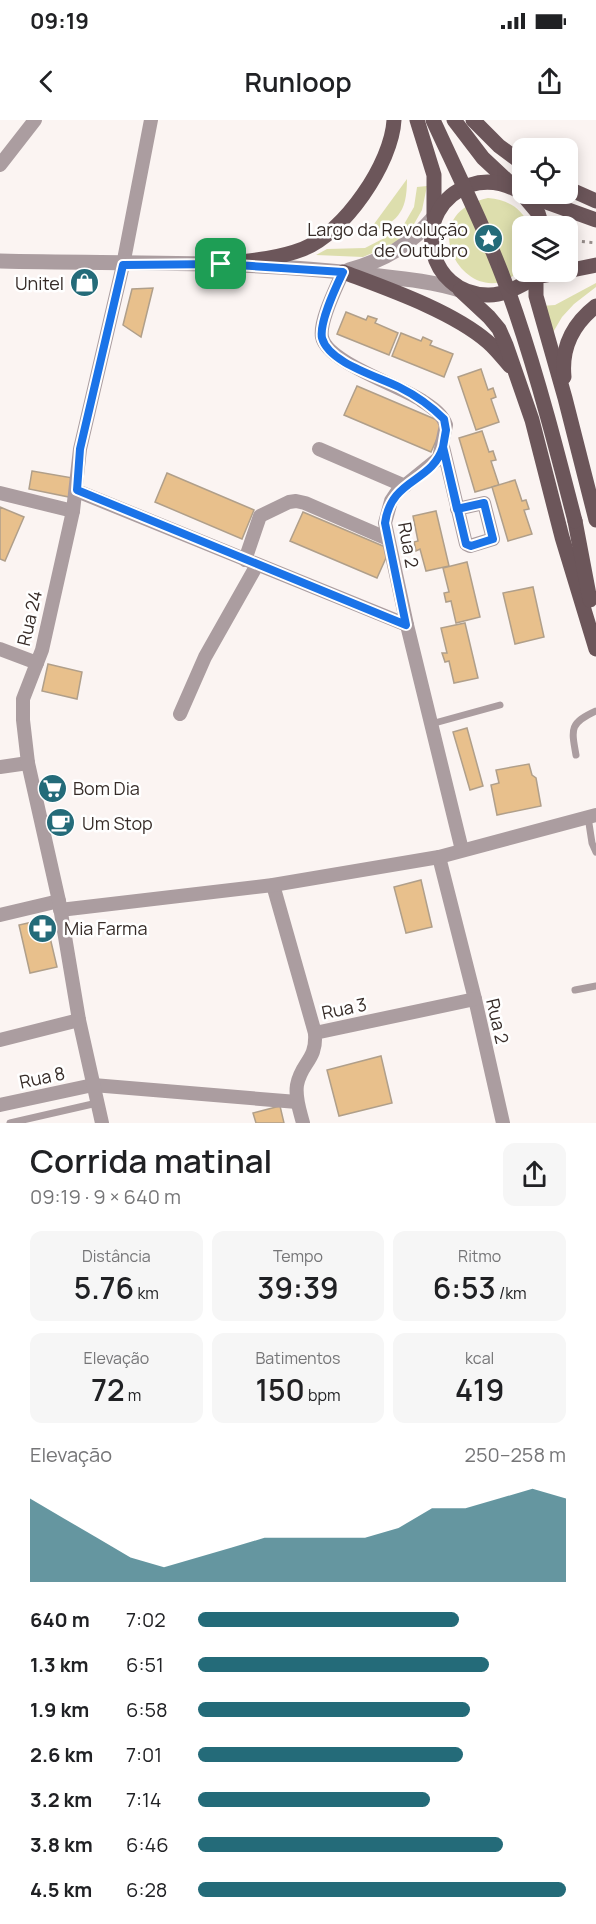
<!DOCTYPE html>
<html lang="pt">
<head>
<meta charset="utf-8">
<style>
  :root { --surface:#fff; --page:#f6f6f6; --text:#202124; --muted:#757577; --accent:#246b79 }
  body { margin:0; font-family:Manrope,sans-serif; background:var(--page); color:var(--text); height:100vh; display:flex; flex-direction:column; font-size:22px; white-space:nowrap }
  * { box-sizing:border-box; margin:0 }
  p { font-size:20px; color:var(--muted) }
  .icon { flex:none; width:33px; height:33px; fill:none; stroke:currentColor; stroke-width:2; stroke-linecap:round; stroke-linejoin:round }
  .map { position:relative; height:1003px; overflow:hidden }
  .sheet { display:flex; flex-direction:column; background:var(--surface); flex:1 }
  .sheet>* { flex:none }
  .controls { position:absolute; left:512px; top:18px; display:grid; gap:12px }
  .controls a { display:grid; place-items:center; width:66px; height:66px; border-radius:12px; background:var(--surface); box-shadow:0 3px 15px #0003; font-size:30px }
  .pin { position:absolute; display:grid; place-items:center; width:51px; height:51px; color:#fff; margin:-26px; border-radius:12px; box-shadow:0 3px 9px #0006 }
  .round { display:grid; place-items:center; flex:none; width:63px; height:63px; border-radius:12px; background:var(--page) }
  .head { display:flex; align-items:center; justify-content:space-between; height:102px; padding:0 30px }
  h1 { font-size:33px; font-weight:600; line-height:45px }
  .metrics { display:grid; grid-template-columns:repeat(3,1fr); gap:9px; height:102px; padding:6px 30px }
  .metrics div { display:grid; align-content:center; border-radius:12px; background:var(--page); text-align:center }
  .metrics b { font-size:30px; font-weight:600 }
  .metrics small { font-size:16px; font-weight:400 }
  .metrics p { font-size:16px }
  .chart { height:168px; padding:12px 30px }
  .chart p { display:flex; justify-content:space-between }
  .chart svg { width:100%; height:108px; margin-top:6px; fill:var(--accent); opacity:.7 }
  ul { padding:0 30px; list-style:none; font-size:20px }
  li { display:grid; grid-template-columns:96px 72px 1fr; align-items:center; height:45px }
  li i { height:15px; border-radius:8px; background:var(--accent) }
  .status { display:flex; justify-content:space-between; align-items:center; height:42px; padding:0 30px; background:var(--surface); direction:ltr }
  .status svg { height:16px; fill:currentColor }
  header { display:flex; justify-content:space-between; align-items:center; height:78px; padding:0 30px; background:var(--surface); font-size:27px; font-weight:600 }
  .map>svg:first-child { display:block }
  .green { fill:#dddead }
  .building { fill:#e8c08c; stroke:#b09f8a; stroke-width:1.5 }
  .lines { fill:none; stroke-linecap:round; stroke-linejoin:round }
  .path { stroke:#968d8a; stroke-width:3; stroke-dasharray:3 4.5; stroke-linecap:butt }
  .service { stroke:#ab9da0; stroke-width:7 }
  .minor { stroke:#ab9da0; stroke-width:14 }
  .tertiary { stroke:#ab9da0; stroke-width:15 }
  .primary { stroke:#6c565a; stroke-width:15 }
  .primary-bridge { stroke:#6c565a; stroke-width:15 }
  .route-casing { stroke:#fff; stroke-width:12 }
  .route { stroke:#1a73e8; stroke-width:8 }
  .labels { text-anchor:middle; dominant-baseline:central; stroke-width:5; stroke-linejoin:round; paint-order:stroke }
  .poi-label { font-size:18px; fill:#372c28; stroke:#fff; text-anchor:start }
  .street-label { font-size:18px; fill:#372c28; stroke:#fff }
</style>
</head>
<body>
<div class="status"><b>09:19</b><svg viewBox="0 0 49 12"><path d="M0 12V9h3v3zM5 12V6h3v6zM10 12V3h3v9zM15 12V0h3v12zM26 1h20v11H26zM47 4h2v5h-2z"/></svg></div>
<header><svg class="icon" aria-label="back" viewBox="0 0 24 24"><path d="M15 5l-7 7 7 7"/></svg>Runloop<svg class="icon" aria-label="share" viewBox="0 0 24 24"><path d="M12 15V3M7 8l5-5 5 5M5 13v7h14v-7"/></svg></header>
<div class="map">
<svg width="596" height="1003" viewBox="0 0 596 1003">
  <rect width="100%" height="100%" fill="#fbf4f2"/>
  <g class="green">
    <path d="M407,59C407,94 397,102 366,115Z"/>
    <polygon points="427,66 422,90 410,111 403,106 414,87 417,67"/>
    <path d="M488,78C509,80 521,88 530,106H522V148C473,202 405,96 488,78Z"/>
    <polygon points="396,112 403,120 363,137 316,135 327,129 365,128"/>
    <polygon points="596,163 596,167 574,184 562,197 552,214 541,186 555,185"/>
  </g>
  <g class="building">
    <polygon points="153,168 141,217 123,205 132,169"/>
    <polygon points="346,192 366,200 368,196 377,199 375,203 398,213 389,235 337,214"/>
    <polygon points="401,213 421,221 423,217 432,221 430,225 453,234 444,257 392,236"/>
    <polygon points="481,249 488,270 493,268 496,277 491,279 499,302 476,310 458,257"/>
    <polygon points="357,266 444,303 431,332 344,295"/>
    <polygon points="482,311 489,332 493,331 496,340 491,341 499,365 475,372 459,318"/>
    <polygon points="32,351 73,358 69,377 29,369"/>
    <polygon points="167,353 254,390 242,419 155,382"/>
    <polygon points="515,360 522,381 526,380 529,389 524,390 532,414 508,421 492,367"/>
    <polygon points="0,387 24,397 5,441 0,439"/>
    <polygon points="436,391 449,446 426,451 420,429 416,431 414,422 418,421 413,396"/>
    <polygon points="303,392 390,429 377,458 290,421"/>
    <polygon points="467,442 480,497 456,503 451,481 446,482 444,473 449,472 443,448"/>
    <polygon points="533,467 544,517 515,524 503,473"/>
    <polygon points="465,503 478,558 454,563 449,541 445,542 442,533 447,533 441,508"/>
    <polygon points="48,544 82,552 77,579 42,571"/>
    <polygon points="467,608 483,666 470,670 453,612"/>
    <polygon points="529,644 532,655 536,658 541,686 497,695 491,665 499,663 496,650"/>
    <polygon points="421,760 432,807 406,813 394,767"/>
    <polygon points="37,801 39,811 48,809 57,847 30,853 19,805"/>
    <polygon points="381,936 392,983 339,996 327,950"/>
    <polygon points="280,986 284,1003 256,1003 253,993"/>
  </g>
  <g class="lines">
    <polyline class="path" points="567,120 596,123"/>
    <g class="service">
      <polyline points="431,604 500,585"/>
      <path d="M576,635C571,608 570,603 596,591"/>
      <polyline points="588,697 592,723 596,732"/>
      <polyline points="575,870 596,866"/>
      <polyline points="10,1003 97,983"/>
    </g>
    <g class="minor">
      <polyline points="0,45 35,0"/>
      <path d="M343,152C337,166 319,201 322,217C327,242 398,265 421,280C431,287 442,293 446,305L439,338L397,372L391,381L385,403L407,505L462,730"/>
      <polyline points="443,327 466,424 470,426 493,419 484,383 457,389"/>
      <polyline points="319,329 405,366"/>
      <polyline points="77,371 407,505"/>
      <polyline points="0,373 73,391"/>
      <polyline points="245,440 260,396 289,382 296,381 305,383 388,419"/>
      <polyline points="0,529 37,543"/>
      <polyline points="180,594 205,537 257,445"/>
      <polyline points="0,647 28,643"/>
      <polyline points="439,737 475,879 503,1003"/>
      <polyline points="273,765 315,913"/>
      <polyline points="60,790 273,765 439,737 596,695"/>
      <polyline points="0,795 59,781"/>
      <polyline points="0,920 79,900"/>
      <polyline points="0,985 93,965 297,982"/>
      <polyline points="102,1003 79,900 59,781 28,643 23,600 23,579 42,530 73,391 80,329 123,145 151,0"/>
      <path d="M303,1003C300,991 295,978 297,965C301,942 317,941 315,913L475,879"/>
    </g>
    <g class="tertiary">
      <path d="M0,141C120,144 241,140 361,154C394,158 428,160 460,170"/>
      <path d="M349,150C385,140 410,125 434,97"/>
    </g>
    <g class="primary">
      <polyline points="417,0 434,55 434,96"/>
      <polyline points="454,0 483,38 512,65"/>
      <polyline points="473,0 499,26 522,43"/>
      <polyline points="567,68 596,81"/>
      <path d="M522,73C506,63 488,59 470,65C408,88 426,176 489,175C505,175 522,165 536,157L538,152"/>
      <polyline points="522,74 538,93 542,106"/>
      <polyline points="524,74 596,100"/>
      <path d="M221,144C249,141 277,139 303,129C344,113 392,43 394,0"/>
      <polyline points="567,151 596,145"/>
      <path d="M343,152C388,169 452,191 488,222C496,229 503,238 510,246"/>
      <polyline points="563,152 536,157 536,176 565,278 596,400"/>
      <polyline points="460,170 489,197 499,209 506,225 532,300 562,417 596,529"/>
      <path d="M564,257C561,227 573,204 596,186"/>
      <polyline points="575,401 590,480"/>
    </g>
    <path class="primary-bridge" d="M433,0C462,63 494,127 516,193C539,261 557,331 575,401"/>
  </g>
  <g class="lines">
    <defs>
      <path id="route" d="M221,144L123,145L80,329L77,370L406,505L385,403C391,358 432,363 443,327L457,389L484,383L493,419L471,426L466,424L443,327L446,310L444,299C431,286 415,275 399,267C377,256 329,243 322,218C319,202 336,167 343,152L221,144"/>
    </defs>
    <use href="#route" class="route-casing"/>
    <use href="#route" class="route"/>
  </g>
  <defs>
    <symbol id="sight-disc" viewBox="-11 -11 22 22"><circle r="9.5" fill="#246b79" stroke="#fff"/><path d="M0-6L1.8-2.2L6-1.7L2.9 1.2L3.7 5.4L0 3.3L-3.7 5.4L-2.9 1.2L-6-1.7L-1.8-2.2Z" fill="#fff"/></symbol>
    <symbol id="shop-disc" viewBox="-11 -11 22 22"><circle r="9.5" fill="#246b79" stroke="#fff"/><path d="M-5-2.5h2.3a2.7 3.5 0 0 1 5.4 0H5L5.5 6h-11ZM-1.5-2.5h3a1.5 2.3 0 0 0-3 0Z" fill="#fff"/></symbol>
    <symbol id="supermarket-disc" viewBox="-11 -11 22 22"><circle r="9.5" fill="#246b79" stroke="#fff"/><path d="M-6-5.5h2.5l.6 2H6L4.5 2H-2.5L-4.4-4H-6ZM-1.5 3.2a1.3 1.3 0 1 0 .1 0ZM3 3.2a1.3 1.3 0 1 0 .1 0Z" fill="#fff"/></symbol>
    <symbol id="cafe-disc" viewBox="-11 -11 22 22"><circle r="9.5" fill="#246b79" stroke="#fff"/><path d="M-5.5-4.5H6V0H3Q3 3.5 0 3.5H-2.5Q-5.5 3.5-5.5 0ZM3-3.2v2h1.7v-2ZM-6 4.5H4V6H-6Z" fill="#fff"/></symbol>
    <symbol id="pharmacy-disc" viewBox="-11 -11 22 22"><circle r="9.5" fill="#246b79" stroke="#fff"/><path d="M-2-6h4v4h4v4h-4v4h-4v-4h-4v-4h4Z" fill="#fff"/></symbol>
  </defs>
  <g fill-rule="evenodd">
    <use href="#sight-disc" x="472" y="102" width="33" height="33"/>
    <use href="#shop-disc" x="68" y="146" width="33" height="33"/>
    <use href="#supermarket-disc" x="36" y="652" width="33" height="33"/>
    <use href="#cafe-disc" x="44" y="686" width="33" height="33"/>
    <use href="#pharmacy-disc" x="26" y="792" width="33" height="33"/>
  </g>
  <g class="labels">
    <g class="poi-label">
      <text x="468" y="109" text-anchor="end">Largo da Revolução<tspan x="468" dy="21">de Outubro</tspan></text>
      <text x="64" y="163" text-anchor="end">Unitel</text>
      <text x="73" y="668">Bom Dia</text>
      <text x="82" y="703">Um Stop</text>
      <text x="64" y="808">Mia Farma</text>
    </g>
    <g class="street-label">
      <text transform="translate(409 425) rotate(80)">Rua 2</text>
      <text transform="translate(29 498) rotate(-77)">Rua 24</text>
      <text transform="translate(344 888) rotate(-12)">Rua 3</text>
      <text transform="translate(498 901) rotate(77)">Rua 2</text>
      <text transform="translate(42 957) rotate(-12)">Rua 8</text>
    </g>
  </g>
</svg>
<div class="controls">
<a><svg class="icon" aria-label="locate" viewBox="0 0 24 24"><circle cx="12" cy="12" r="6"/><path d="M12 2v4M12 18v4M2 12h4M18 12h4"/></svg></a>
<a><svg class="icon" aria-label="layers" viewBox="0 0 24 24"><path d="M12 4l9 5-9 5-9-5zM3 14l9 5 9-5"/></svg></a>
</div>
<div class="pin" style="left:221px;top:144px;background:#1e9e55"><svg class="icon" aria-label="arrive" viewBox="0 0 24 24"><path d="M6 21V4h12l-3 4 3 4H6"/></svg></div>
</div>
<section class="sheet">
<div class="head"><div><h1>Corrida matinal</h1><p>09:19 · 9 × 640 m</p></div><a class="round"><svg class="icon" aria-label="share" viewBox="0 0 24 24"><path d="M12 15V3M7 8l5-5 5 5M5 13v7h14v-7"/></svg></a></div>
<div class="metrics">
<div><p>Distância</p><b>5.76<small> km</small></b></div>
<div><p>Tempo</p><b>39:39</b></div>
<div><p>Ritmo</p><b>6:53<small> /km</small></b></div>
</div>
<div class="metrics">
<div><p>Elevação</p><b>72<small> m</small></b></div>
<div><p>Batimentos</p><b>150<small> bpm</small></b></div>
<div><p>kcal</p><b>419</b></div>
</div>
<div class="chart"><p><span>Elevação</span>250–258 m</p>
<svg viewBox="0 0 160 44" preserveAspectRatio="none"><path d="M0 44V10L10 18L20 26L30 34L40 38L50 34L60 30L70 26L80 26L90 26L100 26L110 22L120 14L130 14L140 10L150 6L160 10V44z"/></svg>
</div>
<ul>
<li><b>640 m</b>7:02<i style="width:71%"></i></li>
<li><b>1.3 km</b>6:51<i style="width:79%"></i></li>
<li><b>1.9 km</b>6:58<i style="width:74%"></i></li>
<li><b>2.6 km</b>7:01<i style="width:72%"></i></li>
<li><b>3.2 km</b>7:14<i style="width:63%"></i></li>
<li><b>3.8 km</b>6:46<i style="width:83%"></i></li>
<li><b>4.5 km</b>6:28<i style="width:100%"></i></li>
</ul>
</section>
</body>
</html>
